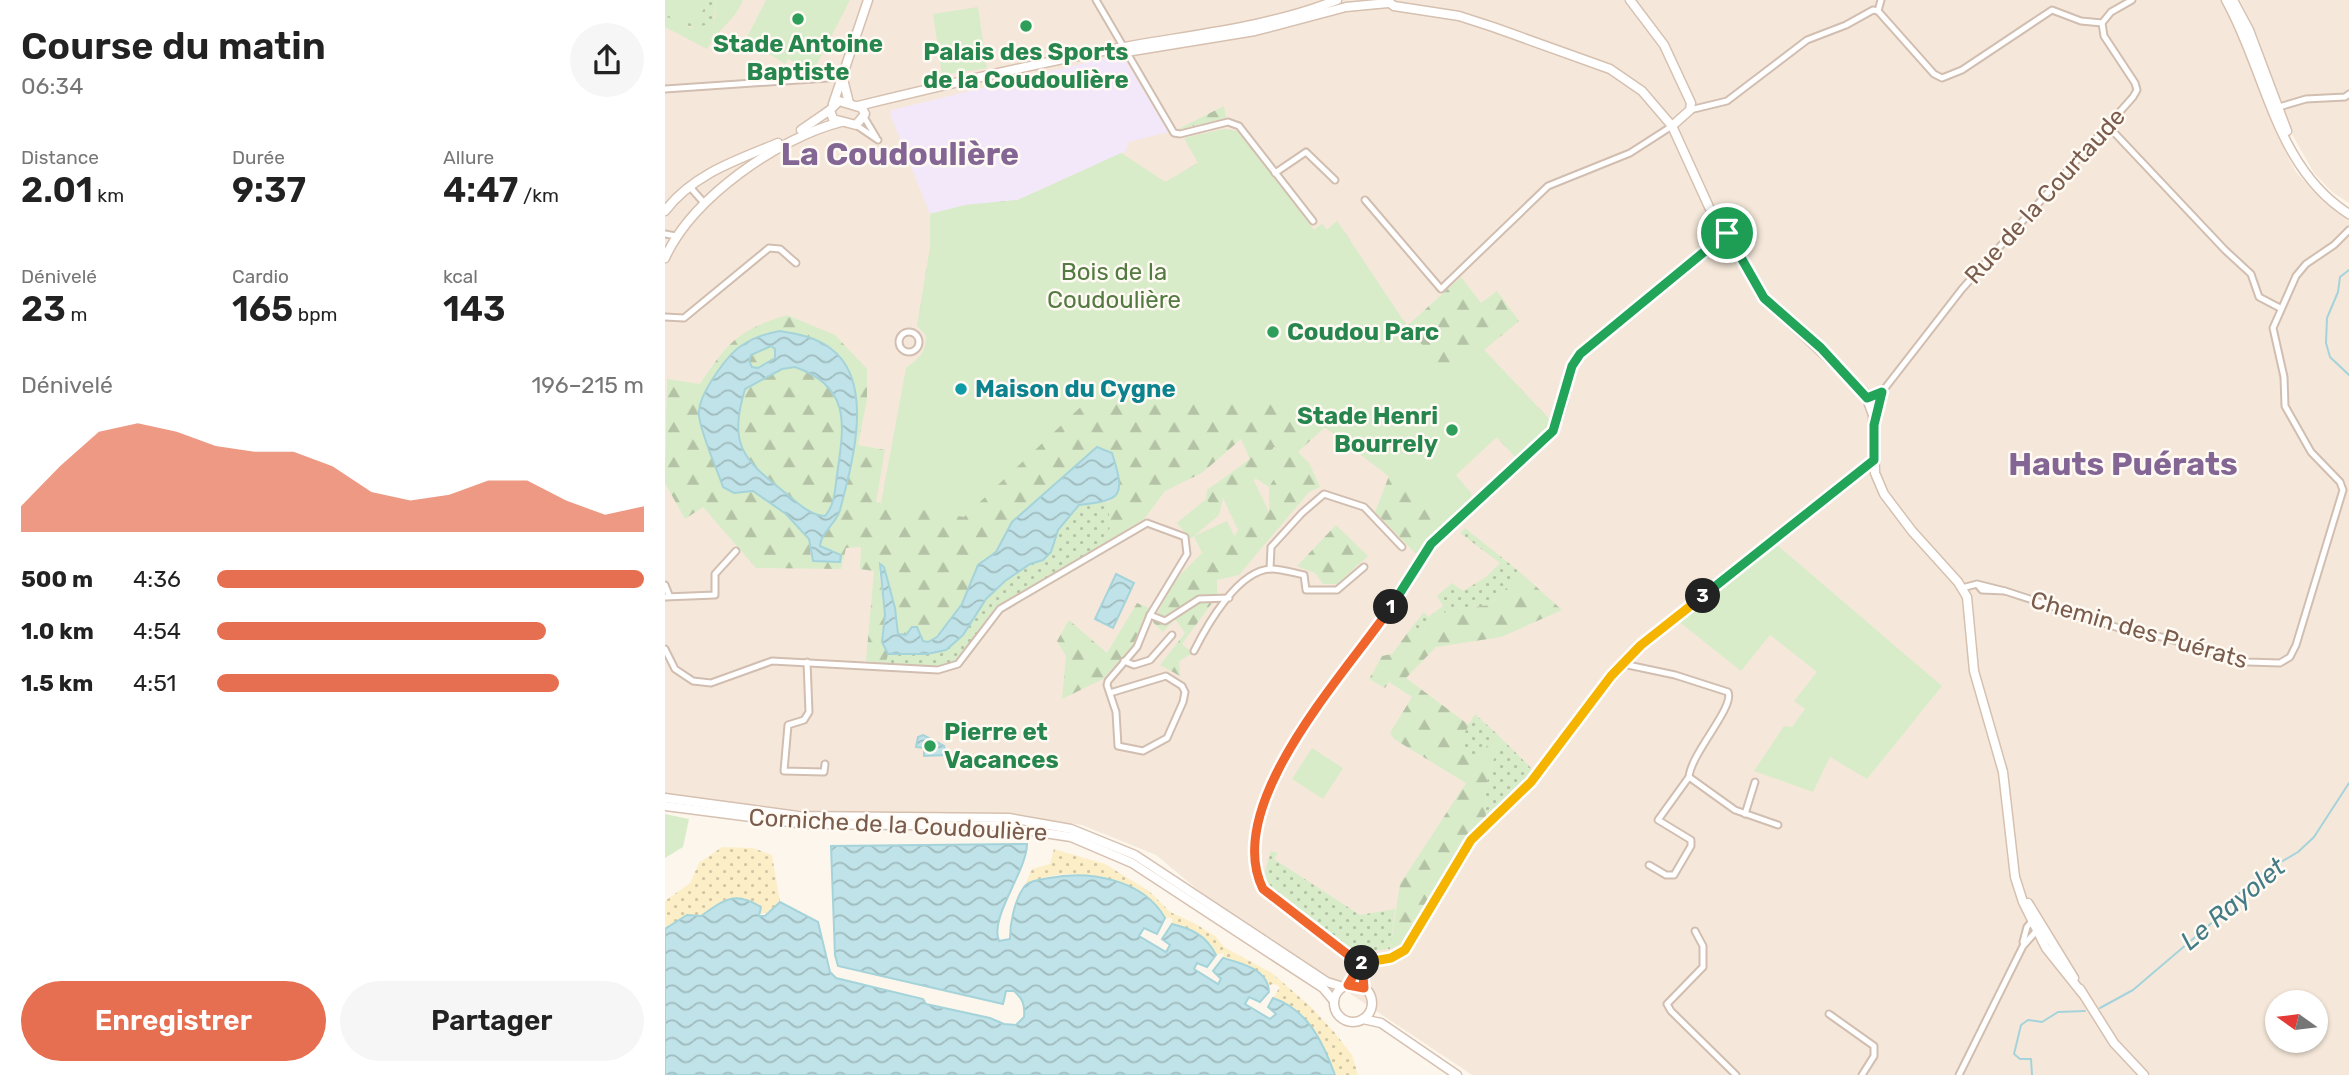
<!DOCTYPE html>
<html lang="fr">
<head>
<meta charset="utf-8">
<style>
  :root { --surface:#fff; --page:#f6f6f6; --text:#222; --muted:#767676; --accent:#e76f51 }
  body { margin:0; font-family:Rubik,sans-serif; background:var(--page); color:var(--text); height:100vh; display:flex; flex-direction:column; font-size:26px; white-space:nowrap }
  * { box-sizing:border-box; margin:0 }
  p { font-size:23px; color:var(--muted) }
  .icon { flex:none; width:38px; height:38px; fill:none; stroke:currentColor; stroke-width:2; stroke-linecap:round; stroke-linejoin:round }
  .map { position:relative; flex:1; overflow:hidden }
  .panel { display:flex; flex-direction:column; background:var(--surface); width:665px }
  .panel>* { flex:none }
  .needle { width:46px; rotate:284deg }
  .fabs { position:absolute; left:1600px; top:990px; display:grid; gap:14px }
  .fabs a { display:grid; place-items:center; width:63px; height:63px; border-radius:50%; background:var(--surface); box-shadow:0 2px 5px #0004; font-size:35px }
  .pin { position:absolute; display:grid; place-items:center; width:60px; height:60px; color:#fff; margin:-30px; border:4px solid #fff; border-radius:50%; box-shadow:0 2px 7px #0007 }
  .km { position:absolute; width:35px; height:35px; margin:-18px; border-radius:50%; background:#222; color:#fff; font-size:19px; line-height:35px; text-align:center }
  .round { display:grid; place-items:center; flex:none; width:74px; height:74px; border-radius:37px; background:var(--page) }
  .headline { display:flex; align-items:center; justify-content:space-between; height:119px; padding:0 21px }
  h1 { font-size:38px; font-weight:600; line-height:52px }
  .metrics { display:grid; grid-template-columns:repeat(3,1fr); gap:10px; height:119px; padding:7px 21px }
  .metrics div { display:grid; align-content:center }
  .metrics b { font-size:35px; font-weight:600 }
  .metrics small { font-size:19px; font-weight:400 }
  .metrics p { font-size:19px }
  .chart { height:196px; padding:14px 21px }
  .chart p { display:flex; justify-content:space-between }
  .chart svg { width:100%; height:126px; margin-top:7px; fill:var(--accent); opacity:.7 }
  .button { display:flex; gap:14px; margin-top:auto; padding:14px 21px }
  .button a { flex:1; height:80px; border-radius:42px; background:var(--accent); color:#fff; font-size:28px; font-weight:600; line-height:80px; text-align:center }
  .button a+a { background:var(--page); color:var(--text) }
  ul { padding:0 21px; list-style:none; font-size:23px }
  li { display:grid; grid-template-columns:112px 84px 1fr; align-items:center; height:52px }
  li i { height:18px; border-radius:9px; background:var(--accent) }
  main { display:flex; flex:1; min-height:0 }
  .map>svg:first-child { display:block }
  .residential { fill:#f5e8da; fill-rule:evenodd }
  .education { fill:#f3e8fa }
  .grass { fill:url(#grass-dots) }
  .forest { fill:url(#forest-firs); fill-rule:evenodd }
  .sand { fill:url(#sand-dots) }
  .green { fill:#d8ecc9 }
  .water { fill:url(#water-waves); stroke:#a5d3da; stroke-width:2; fill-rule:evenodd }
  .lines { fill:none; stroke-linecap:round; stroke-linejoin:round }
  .stream { stroke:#a5d3da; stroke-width:2 }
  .street-casing { stroke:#d1beb0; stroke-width:9 }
  .secondary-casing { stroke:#d6c0b0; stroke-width:11 }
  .street { stroke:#fff; stroke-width:5 }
  .secondary { stroke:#fff; stroke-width:8 }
  .split-1-casing { stroke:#fff; stroke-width:14 }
  .split-2-casing { stroke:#fff; stroke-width:14 }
  .split-3-casing { stroke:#fff; stroke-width:14 }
  .split-4-casing { stroke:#fff; stroke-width:14 }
  .split-1 { stroke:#22a559; stroke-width:9 }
  .split-2 { stroke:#f0652b; stroke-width:9 }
  .split-3 { stroke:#f5b400; stroke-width:9 }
  .split-4 { stroke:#22a559; stroke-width:9 }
  .leisure-dot { fill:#2e9e5b; stroke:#fffaf3; stroke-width:2.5 }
  .culture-dot { fill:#0f9aa8; stroke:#fffaf3; stroke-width:2.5 }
  .labels { text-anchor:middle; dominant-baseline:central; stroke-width:5; stroke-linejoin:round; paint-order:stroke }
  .leisure-label { font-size:24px; font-weight:bold; fill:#27864d; stroke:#fffaf3 }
  .street-label { font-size:24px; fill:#7a5c4d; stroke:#fffaf3 }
  .park-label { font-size:24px; fill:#537a41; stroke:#fffaf3 }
  .culture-label { font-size:24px; font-weight:bold; fill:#0d838f; stroke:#fffaf3; text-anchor:start }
  .water-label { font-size:26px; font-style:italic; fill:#437c86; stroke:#fffaf3 }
  .district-label { font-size:32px; font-weight:bold; fill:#846695; stroke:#fffaf3 }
</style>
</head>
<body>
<main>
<section class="panel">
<div class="headline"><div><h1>Course du matin</h1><p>06:34</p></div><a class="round"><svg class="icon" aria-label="share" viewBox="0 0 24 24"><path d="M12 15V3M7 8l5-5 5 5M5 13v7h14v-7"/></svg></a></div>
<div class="metrics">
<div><p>Distance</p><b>2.01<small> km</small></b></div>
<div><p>Durée</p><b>9:37</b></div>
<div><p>Allure</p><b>4:47<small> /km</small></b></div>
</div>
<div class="metrics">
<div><p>Dénivelé</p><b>23<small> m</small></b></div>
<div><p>Cardio</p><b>165<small> bpm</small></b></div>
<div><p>kcal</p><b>143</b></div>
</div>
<div class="chart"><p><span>Dénivelé</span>196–215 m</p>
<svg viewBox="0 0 160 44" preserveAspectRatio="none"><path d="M0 44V35L10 21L20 9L30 6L40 9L50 14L60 16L70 16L80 21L90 30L100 33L110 31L120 26L130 26L140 33L150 38L160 35V44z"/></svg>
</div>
<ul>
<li><b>500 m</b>4:36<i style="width:100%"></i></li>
<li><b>1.0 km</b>4:54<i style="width:77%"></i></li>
<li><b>1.5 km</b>4:51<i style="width:80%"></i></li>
</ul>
<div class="button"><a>Enregistrer</a><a>Partager</a></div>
</section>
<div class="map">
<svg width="1684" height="1075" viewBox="0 0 1684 1075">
  <defs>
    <pattern id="grass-dots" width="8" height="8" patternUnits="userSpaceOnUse" patternTransform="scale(1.75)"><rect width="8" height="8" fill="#d8ecc9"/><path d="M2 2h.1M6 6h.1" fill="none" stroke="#b4c2a5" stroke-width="1.8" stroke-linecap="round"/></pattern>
    <pattern id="forest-firs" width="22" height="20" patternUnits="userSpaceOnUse" patternTransform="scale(1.75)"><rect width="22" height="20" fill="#d8ecc9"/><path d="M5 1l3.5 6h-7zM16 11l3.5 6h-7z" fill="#b4c2a5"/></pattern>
    <pattern id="sand-dots" width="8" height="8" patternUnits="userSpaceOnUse" patternTransform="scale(1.75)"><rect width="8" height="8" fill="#fcefc7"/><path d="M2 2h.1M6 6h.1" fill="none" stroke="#d1c5a4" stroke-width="1.8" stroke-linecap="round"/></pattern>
    <pattern id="water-waves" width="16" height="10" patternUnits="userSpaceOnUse" patternTransform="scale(1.75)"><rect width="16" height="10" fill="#bfe3e8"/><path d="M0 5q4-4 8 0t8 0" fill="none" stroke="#a0bbbe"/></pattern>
  </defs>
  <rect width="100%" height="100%" fill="#fdf6ec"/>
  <g class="residential">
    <path d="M0,0H1556L1578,39L1620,151L1631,172L1649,192L1684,218V1075H807L545,900L491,855L417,825L355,816L107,810L0,794ZM1612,1003H1650V1041H1612Z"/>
    <polygon points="1575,0 1684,0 1684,203 1667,192 1649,173 1624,129 1593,37"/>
  </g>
  <polygon class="education" points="449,56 458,57 504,132 463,142 461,151 353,200 301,205 265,214 225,114 227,110"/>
  <g class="grass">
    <path d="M43,0H51L49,18L52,21C33,33 18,26 0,16V10L30,25Z"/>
    <polygon points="444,502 445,541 332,609 304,649 292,661 274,666 221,663 223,654 262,654 298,635 321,599 340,581 365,564 378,560 386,552 393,530 414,505"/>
    <polygon points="800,528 856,573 825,605 783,610 749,638 747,627 759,612 763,617 778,606 772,596 787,583 798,591 821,577 835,563 795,533"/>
    <polygon points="810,714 832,734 810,761 793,743"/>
    <path d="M838,740L869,771L821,819C819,784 822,770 838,740Z"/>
    <path d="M606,851L613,853L609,859L695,915L730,909L725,949C713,950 699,952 687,948C666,940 616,898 601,881L600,871Z"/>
  </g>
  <g class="forest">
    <polygon points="559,106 561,118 511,130"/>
    <path d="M560,129L573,132L649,230L657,224L662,230L672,221L742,326L796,277L816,303L832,291L854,321L819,350L886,421L880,435L853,460L783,384L742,422L806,493V499L751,554L710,512L724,476L660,427L633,452L644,463L655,487L644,492L574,575L552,580V596L517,644L528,653L514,661L515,676L495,665L520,633L510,619L498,632L488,622L509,581L537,553L569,537L573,530L604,512V487L623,456L609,447L589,481L558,498L554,515L541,499L542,490L585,459L576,439L537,473L500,491L480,518L445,541L444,502C453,493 455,486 453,473L347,522L331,552L313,565L297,604L272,637L263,642L258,641L255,631L247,627L241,635L233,634L232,617L221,574L219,567L214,571L220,615L217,642L223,654L221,663L201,661L209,571L195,569L196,547L181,548L176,569L91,568L38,507L20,519L0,483L2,379L35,384C63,342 73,330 122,315L170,335L202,369V399L193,445L220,450L211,502L216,503L234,413L373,360L252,326L265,248V214L301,205L353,200L368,193L445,178L456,153L500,182L475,225L514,174L533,163L519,138ZM115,331C155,338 168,345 187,381L168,525L156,538L157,547L146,559L144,539L121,514L88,491L69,493L35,422L101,333Z"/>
    <polygon points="106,346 110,349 110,358 93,368 87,367 84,361 86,355"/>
    <path d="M130,367C184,387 180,422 173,469C171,485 171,504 161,516C143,515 131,501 118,491C76,458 64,443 80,389L117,369Z"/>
    <polygon points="671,525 703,556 672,584 658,584 650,573 632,566"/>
    <path d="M856,573L897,610L836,637L771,647L741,678L804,725L794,743L810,760L832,734L838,740C822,770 819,784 821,819L806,835L740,942L725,949L735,884L801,783L729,739L725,733L747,697L724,682L720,688L704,679L717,656L727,654L747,627L750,637L783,610L825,605Z"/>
    <polygon points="472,603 484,608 468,645 438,679 397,699 401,656 392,641 404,620 442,653"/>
  </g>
  <g class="sand">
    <path d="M57,847L88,848L107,855L115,902C92,924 86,913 61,899L36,916L0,929V901L25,883L34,863Z"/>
    <path d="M389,849L440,864L484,891L505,912L529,923L550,936L559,947L607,973L647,1008L670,1033L687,1055L693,1075H670C659,1045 640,1009 608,998L615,987L610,984L604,985C591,969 578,964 558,958L559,953L551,955C542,936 526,929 507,924V918H500C477,877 398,860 359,887L367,869L385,864Z"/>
  </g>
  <g class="green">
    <polygon points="0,0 43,0 30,26 0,10"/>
    <path d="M51,0H78C70,21 52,29 42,49L0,27V16L26,28L50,23Z"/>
    <polygon points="101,0 185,0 148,72 123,59 120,64 81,39"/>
    <polygon points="313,7 322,68 277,75 268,14"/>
    <path d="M560,129L573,132L649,230L657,224L662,230L672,221L742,326L784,378L819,350L886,421L880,435L853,460L832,437L791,475L806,493V499L782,521L636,409L586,399L498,403L423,400L299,517L216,503L241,368C254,358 262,352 261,335L252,326L265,248V214L301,205L353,200L456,153L500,182L533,163L519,138Z"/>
    <polygon points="609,447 623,456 604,487 590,478"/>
    <polygon points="589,481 604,512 573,530 558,498"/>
    <polygon points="541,499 554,515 529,536 562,521 570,537 537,553 529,536 525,539 512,523"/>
    <polygon points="1111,544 1277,686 1202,779 1165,757 1148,792 1089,771 1119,726 1127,727 1140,709 1129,701 1152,672 1105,635 1076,671 1013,621"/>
    <polygon points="647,748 678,768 658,799 627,779"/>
    <polygon points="0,814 24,819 18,847 0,858"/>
  </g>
  <g class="water">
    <path d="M115,331C133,334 150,337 165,348C211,381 187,464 175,510C171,524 156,532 155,546L176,555L175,562L148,561L144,539L121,514L88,491L69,493L58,487C52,469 35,432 34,415C32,396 63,353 79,344C90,337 103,333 115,331ZM106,346L110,349V358L93,368L87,367L84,361L86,355ZM130,367C187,387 179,426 172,475C170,489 170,505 160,516C143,515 131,501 118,491C76,458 64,443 80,389L117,369Z"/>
    <path d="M432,447L447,453C461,497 457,500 414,505L393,530L386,552L378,560L365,564L340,581L321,599L298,635L281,650L262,654H223L217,642L220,615L215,564L219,567L230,608L233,634L241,635L247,627H252L258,641L263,642L272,637L297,604L313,565L331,552L347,522Z"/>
    <polygon points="451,574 469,583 448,628 430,619"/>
    <polygon points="258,735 279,746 281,755 259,756 259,748 251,747 253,737"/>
    <path d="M362,844C362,871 324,917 334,941L345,939C345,924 349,901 359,887C364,880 376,880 384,878C424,870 478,879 500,918L492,934L479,928L474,936L501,952L505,945L497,939L507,924C527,929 541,935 551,955L542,967L532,963L529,969L553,984L556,979L548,971L558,958C576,963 603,969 604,992L595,1002L584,997L580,1004L605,1019L611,1014L603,1007L608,998C643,1010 658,1042 670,1075H0V929L22,915L36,916C59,900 69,890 96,907L94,916H100L115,902L153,922L165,972L171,978L258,999L261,1004L325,1018L339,1024L351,1025L359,1017C360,1005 358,999 349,991H341L338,1004L173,966L170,955L166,846Z"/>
  </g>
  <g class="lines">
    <g class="stream">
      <polyline points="1684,270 1675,277 1673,292 1662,318 1661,343 1665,357 1684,375"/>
      <polyline points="1435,1008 1468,990 1563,909 1570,897 1599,872 1633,852 1649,837 1684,783"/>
      <polyline points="1367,1075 1366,1059 1355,1059 1349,1054 1356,1025 1363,1020 1377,1022 1393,1012 1420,1011"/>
    </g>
    <defs>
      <g id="street">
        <polyline points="431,0 509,133 515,134 563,122 574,126 648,221"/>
        <polyline points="1213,11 1269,74 1277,78 1297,70 1387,10 1416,21 1437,23"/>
        <polyline points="1213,11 1216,0"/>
        <polyline points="0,89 178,77"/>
        <polyline points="1614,107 1641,99 1680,97 1684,94"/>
        <polyline points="1025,110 1062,101 1142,40 1181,25 1208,10 1213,11"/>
        <polyline points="199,117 211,137"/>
        <polyline points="191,125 213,140"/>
        <polyline points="1443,126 1560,250 1586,274 1594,297 1615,308"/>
        <polyline points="610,173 641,152 670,180"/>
        <polyline points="25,187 40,204"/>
        <polyline points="700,200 776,289 883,186 965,153 1007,126"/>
        <polyline points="0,234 11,236"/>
        <polyline points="0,317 19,318 104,248 115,249 131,263"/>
        <circle cx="244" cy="342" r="10"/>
        <polyline points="1209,425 1217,392 1297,289 1468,97 1472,90 1470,83 1439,36 1437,23 1446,12 1467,0"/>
        <polyline points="605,569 606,547 637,513 659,494 699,507 737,547"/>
        <polyline points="0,585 4,595"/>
        <polyline points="1297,588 1312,584 1340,591 1317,590 1312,584"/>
        <polyline points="1340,591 1457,629 1501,638 1583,662 1615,663 1625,657 1631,645 1678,490 1675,482 1646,452 1620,406 1619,377 1608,328 1631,276 1641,264 1669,245 1684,230"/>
        <polyline points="0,597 50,595 50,574 71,551"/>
        <polyline points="485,615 500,621 534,599 564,598"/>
        <polyline points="0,649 10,669 28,681 46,683 107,661 273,670 293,664 335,609 482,523 520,537 522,554 485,615 472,647 443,681 442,685 451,712 453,746 478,751 502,738 518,702 520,692 517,686 501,676 445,693"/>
        <path d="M529,651C542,625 573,570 606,569C617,569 629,573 639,575L641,590H672L699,567"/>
        <polyline points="459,661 469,665 485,660 507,635"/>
        <polyline points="142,662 144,712 139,720 123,725 119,771 159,772 160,764"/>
        <path d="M958,664L1010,675L1063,692C1070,707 1026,753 1024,777L1070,810L1113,825"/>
        <polyline points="1080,814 1090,782"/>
        <polyline points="984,865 1001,875 1009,875 1026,846 1026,840 993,820 1024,777"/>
        <polyline points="1030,931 1038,946 1038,967 1002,1004 1006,1011 1071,1075"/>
        <polyline points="1358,942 1362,927 1367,921"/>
        <path d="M695,964L598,889C558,807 671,684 717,620C734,596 746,567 766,545C793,515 826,490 855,462C865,452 877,444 886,433C902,412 901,377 915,354L1061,234"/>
        <path d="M695,964C706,954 726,962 740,950L806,840L866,783L946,676L976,645L1209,460"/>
        <polyline points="695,964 699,988"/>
        <polyline points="683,985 693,967"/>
        <polyline points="1164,1014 1209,1046 1209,1056 1197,1075"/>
        <polyline points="1294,1075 1358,946 1374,928"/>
      </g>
      <g id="secondary">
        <polyline points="721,0 729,6 794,16 828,27 945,69 977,91 1007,126 1044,207 1099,298 1200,393 1208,415 1210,473 1219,494 1247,531 1293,582 1302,597 1309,671 1338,772 1350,877 1358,902 1381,948 1417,993"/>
        <polyline points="965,0 999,45 1026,103 1025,110 1007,126"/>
        <path d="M1561,0C1601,71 1610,168 1684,214"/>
        <polyline points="1568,0 1584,30 1622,131"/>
        <polyline points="455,53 590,31 681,7 723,3"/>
        <polyline points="178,79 184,103"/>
        <polygon points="174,101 197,108 200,114 191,125 168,119 165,110"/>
        <polyline points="168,104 203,0"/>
        <path d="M193,106C275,86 359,66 443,50C520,35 599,29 672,0"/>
        <polyline points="136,130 165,110"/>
        <path d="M0,211C28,174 72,160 113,143"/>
        <path d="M0,258C27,198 113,138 176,122"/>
        <polyline points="0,798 133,816 344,818 406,829 470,855 662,982 678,987"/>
        <polyline points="0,806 139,824 334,826 406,837 467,863 658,988 669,1001"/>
        <polyline points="1363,903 1409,978"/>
        <circle cx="688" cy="1003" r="19"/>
        <polyline points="1415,989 1449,1043 1479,1075"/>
        <polyline points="698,1019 716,1023 792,1075"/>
      </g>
    </defs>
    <use href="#street" class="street-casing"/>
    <use href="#secondary" class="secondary-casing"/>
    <use href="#street" class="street"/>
    <use href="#secondary" class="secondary"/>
  </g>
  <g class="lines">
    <defs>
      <polyline id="split-1" points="726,607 766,544 888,431 907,366 915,354 1062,233"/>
      <path id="split-2" d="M697,963L699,988L683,985L695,964L598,889C556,805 681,673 726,607"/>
      <polyline id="split-3" points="697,963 726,958 740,950 806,840 866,782 946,676 976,645 1038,596"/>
      <polyline id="split-4" points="1038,596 1209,460 1209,425 1217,392 1202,398 1156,348 1099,298 1062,233"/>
    </defs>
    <use href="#split-1" class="split-1-casing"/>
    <use href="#split-2" class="split-2-casing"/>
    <use href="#split-3" class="split-3-casing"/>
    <use href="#split-4" class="split-4-casing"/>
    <use href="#split-1" class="split-1"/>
    <use href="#split-2" class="split-2"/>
    <use href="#split-3" class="split-3"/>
    <use href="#split-4" class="split-4"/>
  </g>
  <g class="leisure-dot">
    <circle cx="133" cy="19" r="7"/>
    <circle cx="361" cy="26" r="7"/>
    <circle cx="608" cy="332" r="7"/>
    <circle cx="787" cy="430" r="7"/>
    <circle cx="265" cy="746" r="7"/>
  </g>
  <circle class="culture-dot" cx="296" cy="389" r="7"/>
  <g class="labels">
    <g class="leisure-label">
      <text x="133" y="44">Stade Antoine<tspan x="133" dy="28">Baptiste</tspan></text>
      <text x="361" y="52">Palais des Sports<tspan x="361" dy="28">de la Coudoulière</tspan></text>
      <text x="622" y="332" text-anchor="start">Coudou Parc</text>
      <text x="773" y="416" text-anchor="end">Stade Henri<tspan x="773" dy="28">Bourrely</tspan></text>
      <text x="279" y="732" text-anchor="start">Pierre et<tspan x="279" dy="28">Vacances</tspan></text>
    </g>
    <g class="street-label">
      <text transform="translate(1380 196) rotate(-48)">Rue de la Courtaude</text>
      <text transform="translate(1474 630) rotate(16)">Chemin des Puérats</text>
      <text transform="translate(233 825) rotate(3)">Corniche de la Coudoulière</text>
    </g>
    <g class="park-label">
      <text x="449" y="272">Bois de la<tspan x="449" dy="28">Coudoulière</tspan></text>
    </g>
    <g class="culture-label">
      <text x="310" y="389">Maison du Cygne</text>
    </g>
    <g class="water-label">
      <text transform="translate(1568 904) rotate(-40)">Le Rayolet</text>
    </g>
    <g class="district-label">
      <text x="235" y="154">La Coudoulière</text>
      <text x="1458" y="464">Hauts Puérats</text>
    </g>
  </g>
</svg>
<div class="fabs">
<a><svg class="needle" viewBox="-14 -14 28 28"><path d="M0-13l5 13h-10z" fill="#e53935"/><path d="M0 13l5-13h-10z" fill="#767676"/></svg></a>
</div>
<div class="pin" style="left:1062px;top:233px;background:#1e9e55"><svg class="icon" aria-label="arrive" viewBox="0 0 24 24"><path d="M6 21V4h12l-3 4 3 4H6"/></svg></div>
<b class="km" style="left:726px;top:607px">1</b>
<b class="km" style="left:697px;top:963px">2</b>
<b class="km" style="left:1038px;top:596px">3</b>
</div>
</main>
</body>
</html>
